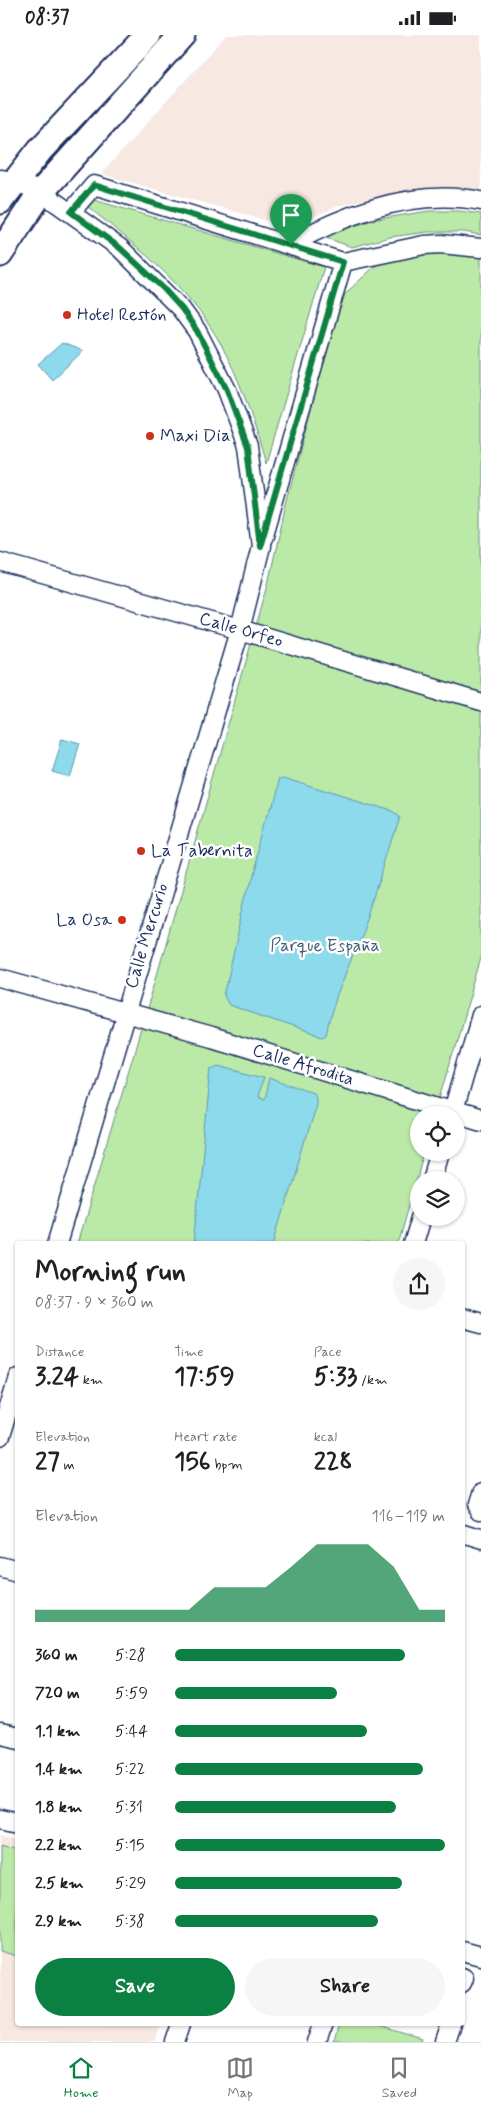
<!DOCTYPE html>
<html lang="en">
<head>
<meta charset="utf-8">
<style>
  :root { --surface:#fff; --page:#f6f6f6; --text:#202124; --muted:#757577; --line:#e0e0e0; --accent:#0b8043 }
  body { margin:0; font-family:Mynerve,sans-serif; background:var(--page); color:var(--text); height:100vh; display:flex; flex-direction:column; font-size:19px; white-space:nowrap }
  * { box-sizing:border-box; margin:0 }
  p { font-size:16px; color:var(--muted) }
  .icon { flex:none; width:28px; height:28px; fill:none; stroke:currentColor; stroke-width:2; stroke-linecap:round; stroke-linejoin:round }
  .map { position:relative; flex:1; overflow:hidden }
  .details { position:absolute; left:15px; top:1206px; width:450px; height:785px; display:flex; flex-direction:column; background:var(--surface); border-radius:5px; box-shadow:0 1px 4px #0004 }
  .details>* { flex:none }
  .fabs { position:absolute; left:410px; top:1071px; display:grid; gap:10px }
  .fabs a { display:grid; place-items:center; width:55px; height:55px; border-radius:50%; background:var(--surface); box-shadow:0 1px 4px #0004; font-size:25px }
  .pin { position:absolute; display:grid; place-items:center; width:42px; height:42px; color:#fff; margin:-51px -21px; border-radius:50% 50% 50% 0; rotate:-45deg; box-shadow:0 0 5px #0007 }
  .pin .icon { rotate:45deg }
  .round { display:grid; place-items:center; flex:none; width:52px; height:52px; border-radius:26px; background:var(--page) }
  .headline { display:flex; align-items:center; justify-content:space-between; height:85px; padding:0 20px }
  h1 { font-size:28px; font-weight:700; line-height:38px }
  .stats { display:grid; grid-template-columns:repeat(3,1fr); gap:8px; height:85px; padding:5px 20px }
  .stats div { display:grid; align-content:center }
  .stats b { font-size:25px; font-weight:700 }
  .stats small { font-size:14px; font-weight:400 }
  .stats p { font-size:14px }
  .chart { height:140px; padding:10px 20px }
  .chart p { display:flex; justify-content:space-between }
  .chart svg { width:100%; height:90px; margin-top:5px; fill:var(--accent); opacity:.7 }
  .action { display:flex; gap:10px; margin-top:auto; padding:10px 20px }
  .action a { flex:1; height:58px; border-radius:30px; background:var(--accent); color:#fff; font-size:20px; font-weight:700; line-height:58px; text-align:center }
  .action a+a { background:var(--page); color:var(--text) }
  ul { padding:0 20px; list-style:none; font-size:16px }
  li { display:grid; grid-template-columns:80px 60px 1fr; align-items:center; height:38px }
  li i { height:12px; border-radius:6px; background:var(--accent) }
  .status { display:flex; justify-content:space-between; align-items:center; height:35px; padding:0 25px; background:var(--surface); direction:ltr }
  .status svg { height:14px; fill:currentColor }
  .tab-bar { display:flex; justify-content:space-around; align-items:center; height:70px; border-top:1px solid var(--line); background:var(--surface); font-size:14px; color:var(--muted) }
  .tab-bar a { display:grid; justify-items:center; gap:2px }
  .tab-bar .current { color:var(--accent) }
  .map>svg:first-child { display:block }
  .built { fill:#f8e8e2 }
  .green { fill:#bbeaa8; stroke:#6b8c83 }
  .water { fill:#8ddaed; stroke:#5f96b4 }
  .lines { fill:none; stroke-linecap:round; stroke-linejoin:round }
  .street-casing { stroke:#1b2f5e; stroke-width:21 }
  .secondary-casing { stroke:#1b2f5e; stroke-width:29 }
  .street { stroke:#fff; stroke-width:18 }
  .secondary { stroke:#fff; stroke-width:25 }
  .route-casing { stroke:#fff; stroke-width:10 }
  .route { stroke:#0b8043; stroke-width:6 }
  .poi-dot { fill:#c8321e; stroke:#fff; stroke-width:2 }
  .labels { text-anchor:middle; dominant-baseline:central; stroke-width:5; stroke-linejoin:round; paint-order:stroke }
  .poi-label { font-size:18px; fill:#1b2f5e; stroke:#fff; text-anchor:start }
  .street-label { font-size:18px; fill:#1b2f5e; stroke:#fff }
  .park-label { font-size:18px; fill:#435e70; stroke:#fff }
</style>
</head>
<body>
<div class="status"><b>08:37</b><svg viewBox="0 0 49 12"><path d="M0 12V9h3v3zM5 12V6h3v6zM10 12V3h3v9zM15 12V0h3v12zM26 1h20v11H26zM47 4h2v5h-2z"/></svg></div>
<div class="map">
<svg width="481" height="2007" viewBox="0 0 481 2007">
  <rect width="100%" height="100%" fill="#fff"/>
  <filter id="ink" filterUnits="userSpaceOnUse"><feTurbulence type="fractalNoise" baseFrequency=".02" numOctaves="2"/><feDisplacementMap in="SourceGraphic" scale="10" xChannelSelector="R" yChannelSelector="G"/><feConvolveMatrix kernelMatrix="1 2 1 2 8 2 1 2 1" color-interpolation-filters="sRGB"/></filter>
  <g filter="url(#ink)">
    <g class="built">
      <polygon points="226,0 481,0 481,154 432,152 374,162 338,171 290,192 101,139"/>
      <polygon points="0,1800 17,1804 18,1989 160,1989 155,2007 0,2007"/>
    </g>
    <g class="green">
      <path d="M94,165L324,232L266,428C255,391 244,355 227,321C197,259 141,214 88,172Z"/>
      <polygon points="429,176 459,176 481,179 481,200 464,197 427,197 390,202 352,212 323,202 372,185"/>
      <polygon points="444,217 481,220 481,923 435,1080 419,1080 419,1118 424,1118 398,1209 77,1209 155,947 268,549 286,469 325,320 345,259 375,231 397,222"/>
      <polygon points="0,1811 17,1816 17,1921 0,1916"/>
      <polygon points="339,1989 373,1989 423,2004 422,2007 334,2007"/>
    </g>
    <g class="water">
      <polygon points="62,308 83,316 52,345 38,329"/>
      <polygon points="62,704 80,709 70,741 52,736"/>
      <path d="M283,742L393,776L400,781C388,819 377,857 363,895C350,930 333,963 326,1000L322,1002L229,970L224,961L250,845L278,743Z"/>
      <polygon points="218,1030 264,1042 257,1062 264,1065 269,1043 313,1058 316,1062 316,1068 274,1209 194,1209 211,1033"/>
    </g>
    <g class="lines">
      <defs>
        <g id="street">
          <polyline points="0,144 14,146 41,157 120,213 181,274 197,296 227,355 248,411 261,511 240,595 57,1209"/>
          <polyline points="71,177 94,150 343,227 424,210 441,209 481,213"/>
          <path d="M291,209C347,178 415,153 481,166"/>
          <polyline points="263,503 343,227"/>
          <polyline points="0,527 240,595 481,667"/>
          <polyline points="0,943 211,1002 481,1085"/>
          <polyline points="452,1080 481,980"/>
          <polyline points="432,1145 440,1118"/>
          <polyline points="413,1209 421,1182"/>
          <polyline points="462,1283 481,1288"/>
          <polyline points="0,1402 18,1342"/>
          <polyline points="481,1457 477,1470 481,1476"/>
          <polyline points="462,1498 481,1504"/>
          <polyline points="0,1531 18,1536"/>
          <polyline points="0,1699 18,1703"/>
          <polyline points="0,1784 18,1788"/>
          <polyline points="462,1916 481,1921"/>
          <polyline points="462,1942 464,1943 462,1948"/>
          <polyline points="175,2007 181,1989"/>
          <polyline points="317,2007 323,1989"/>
          <polyline points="445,2007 451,1989"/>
        </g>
        <g id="secondary">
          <polyline points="0,166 40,115 148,0"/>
          <polyline points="0,219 41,157 182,0"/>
        </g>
      </defs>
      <use href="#street" class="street-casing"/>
      <use href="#secondary" class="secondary-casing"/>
      <use href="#street" class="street"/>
      <use href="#secondary" class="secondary"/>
    </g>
  </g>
  <g class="lines" filter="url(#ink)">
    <defs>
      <polygon id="route" points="94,150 343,227 260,511 248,412 227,355 197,296 182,274 163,253 120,213 71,177"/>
    </defs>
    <use href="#route" class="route-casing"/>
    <use href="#route" class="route"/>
  </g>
  <g class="poi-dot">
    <circle cx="67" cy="280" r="5"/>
    <circle cx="150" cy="401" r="5"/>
    <circle cx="141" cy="816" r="5"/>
    <circle cx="122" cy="885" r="5"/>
  </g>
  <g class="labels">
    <g class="poi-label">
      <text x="77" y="280">Hotel Restón</text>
      <text x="160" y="401">Maxi Dia</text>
      <text x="151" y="816">La Tabernita</text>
      <text x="112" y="885" text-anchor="end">La Osa</text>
    </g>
    <g class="street-label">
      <text transform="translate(241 595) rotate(16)">Calle Orfeo</text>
      <text transform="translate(147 901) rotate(-73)">Calle Mercurio</text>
      <text transform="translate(303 1030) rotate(17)">Calle Afrodita</text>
    </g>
    <g class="park-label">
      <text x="325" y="911">Parque España</text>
    </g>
  </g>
</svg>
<div class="fabs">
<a><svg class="icon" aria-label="locate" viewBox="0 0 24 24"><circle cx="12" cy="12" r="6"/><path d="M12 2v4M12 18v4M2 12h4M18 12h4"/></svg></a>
<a><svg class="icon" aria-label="layers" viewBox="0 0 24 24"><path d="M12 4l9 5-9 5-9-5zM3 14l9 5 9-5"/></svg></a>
</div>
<div class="pin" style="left:291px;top:210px;background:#1e9e55"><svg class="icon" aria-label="arrive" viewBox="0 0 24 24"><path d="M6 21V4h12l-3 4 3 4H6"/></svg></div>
<section class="details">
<div class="headline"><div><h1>Morning run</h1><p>08:37 · 9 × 360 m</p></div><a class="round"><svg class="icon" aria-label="share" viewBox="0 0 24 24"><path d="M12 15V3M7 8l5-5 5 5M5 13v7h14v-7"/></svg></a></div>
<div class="stats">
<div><p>Distance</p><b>3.24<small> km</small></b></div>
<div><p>Time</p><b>17:59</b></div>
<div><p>Pace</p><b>5:33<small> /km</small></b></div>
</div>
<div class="stats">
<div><p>Elevation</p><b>27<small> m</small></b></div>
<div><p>Heart rate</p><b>156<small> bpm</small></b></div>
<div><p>kcal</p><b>228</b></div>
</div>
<div class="chart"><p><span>Elevation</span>116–119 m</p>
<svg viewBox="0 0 160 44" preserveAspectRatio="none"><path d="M0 44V38L10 38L20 38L30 38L40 38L50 38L60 38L70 27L80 27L90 27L100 17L110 6L120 6L130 6L140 17L150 38L160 38V44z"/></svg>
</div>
<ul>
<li><b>360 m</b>5:28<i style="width:85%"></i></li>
<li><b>720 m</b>5:59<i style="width:60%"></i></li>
<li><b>1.1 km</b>5:44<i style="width:71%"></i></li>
<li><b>1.4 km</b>5:22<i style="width:92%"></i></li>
<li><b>1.8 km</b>5:31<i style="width:82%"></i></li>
<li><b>2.2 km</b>5:15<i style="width:100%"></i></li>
<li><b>2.5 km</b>5:29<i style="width:84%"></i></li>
<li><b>2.9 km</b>5:38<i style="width:75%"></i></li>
</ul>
<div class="action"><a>Save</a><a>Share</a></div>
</section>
</div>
<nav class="tab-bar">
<a class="current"><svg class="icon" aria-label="home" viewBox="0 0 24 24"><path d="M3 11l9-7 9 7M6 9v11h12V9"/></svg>Home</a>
<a><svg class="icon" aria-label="map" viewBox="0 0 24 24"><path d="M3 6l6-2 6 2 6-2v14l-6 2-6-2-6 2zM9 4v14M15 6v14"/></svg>Map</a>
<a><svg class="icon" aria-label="saved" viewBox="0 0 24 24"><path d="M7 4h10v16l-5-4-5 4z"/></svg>Saved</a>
</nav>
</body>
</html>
